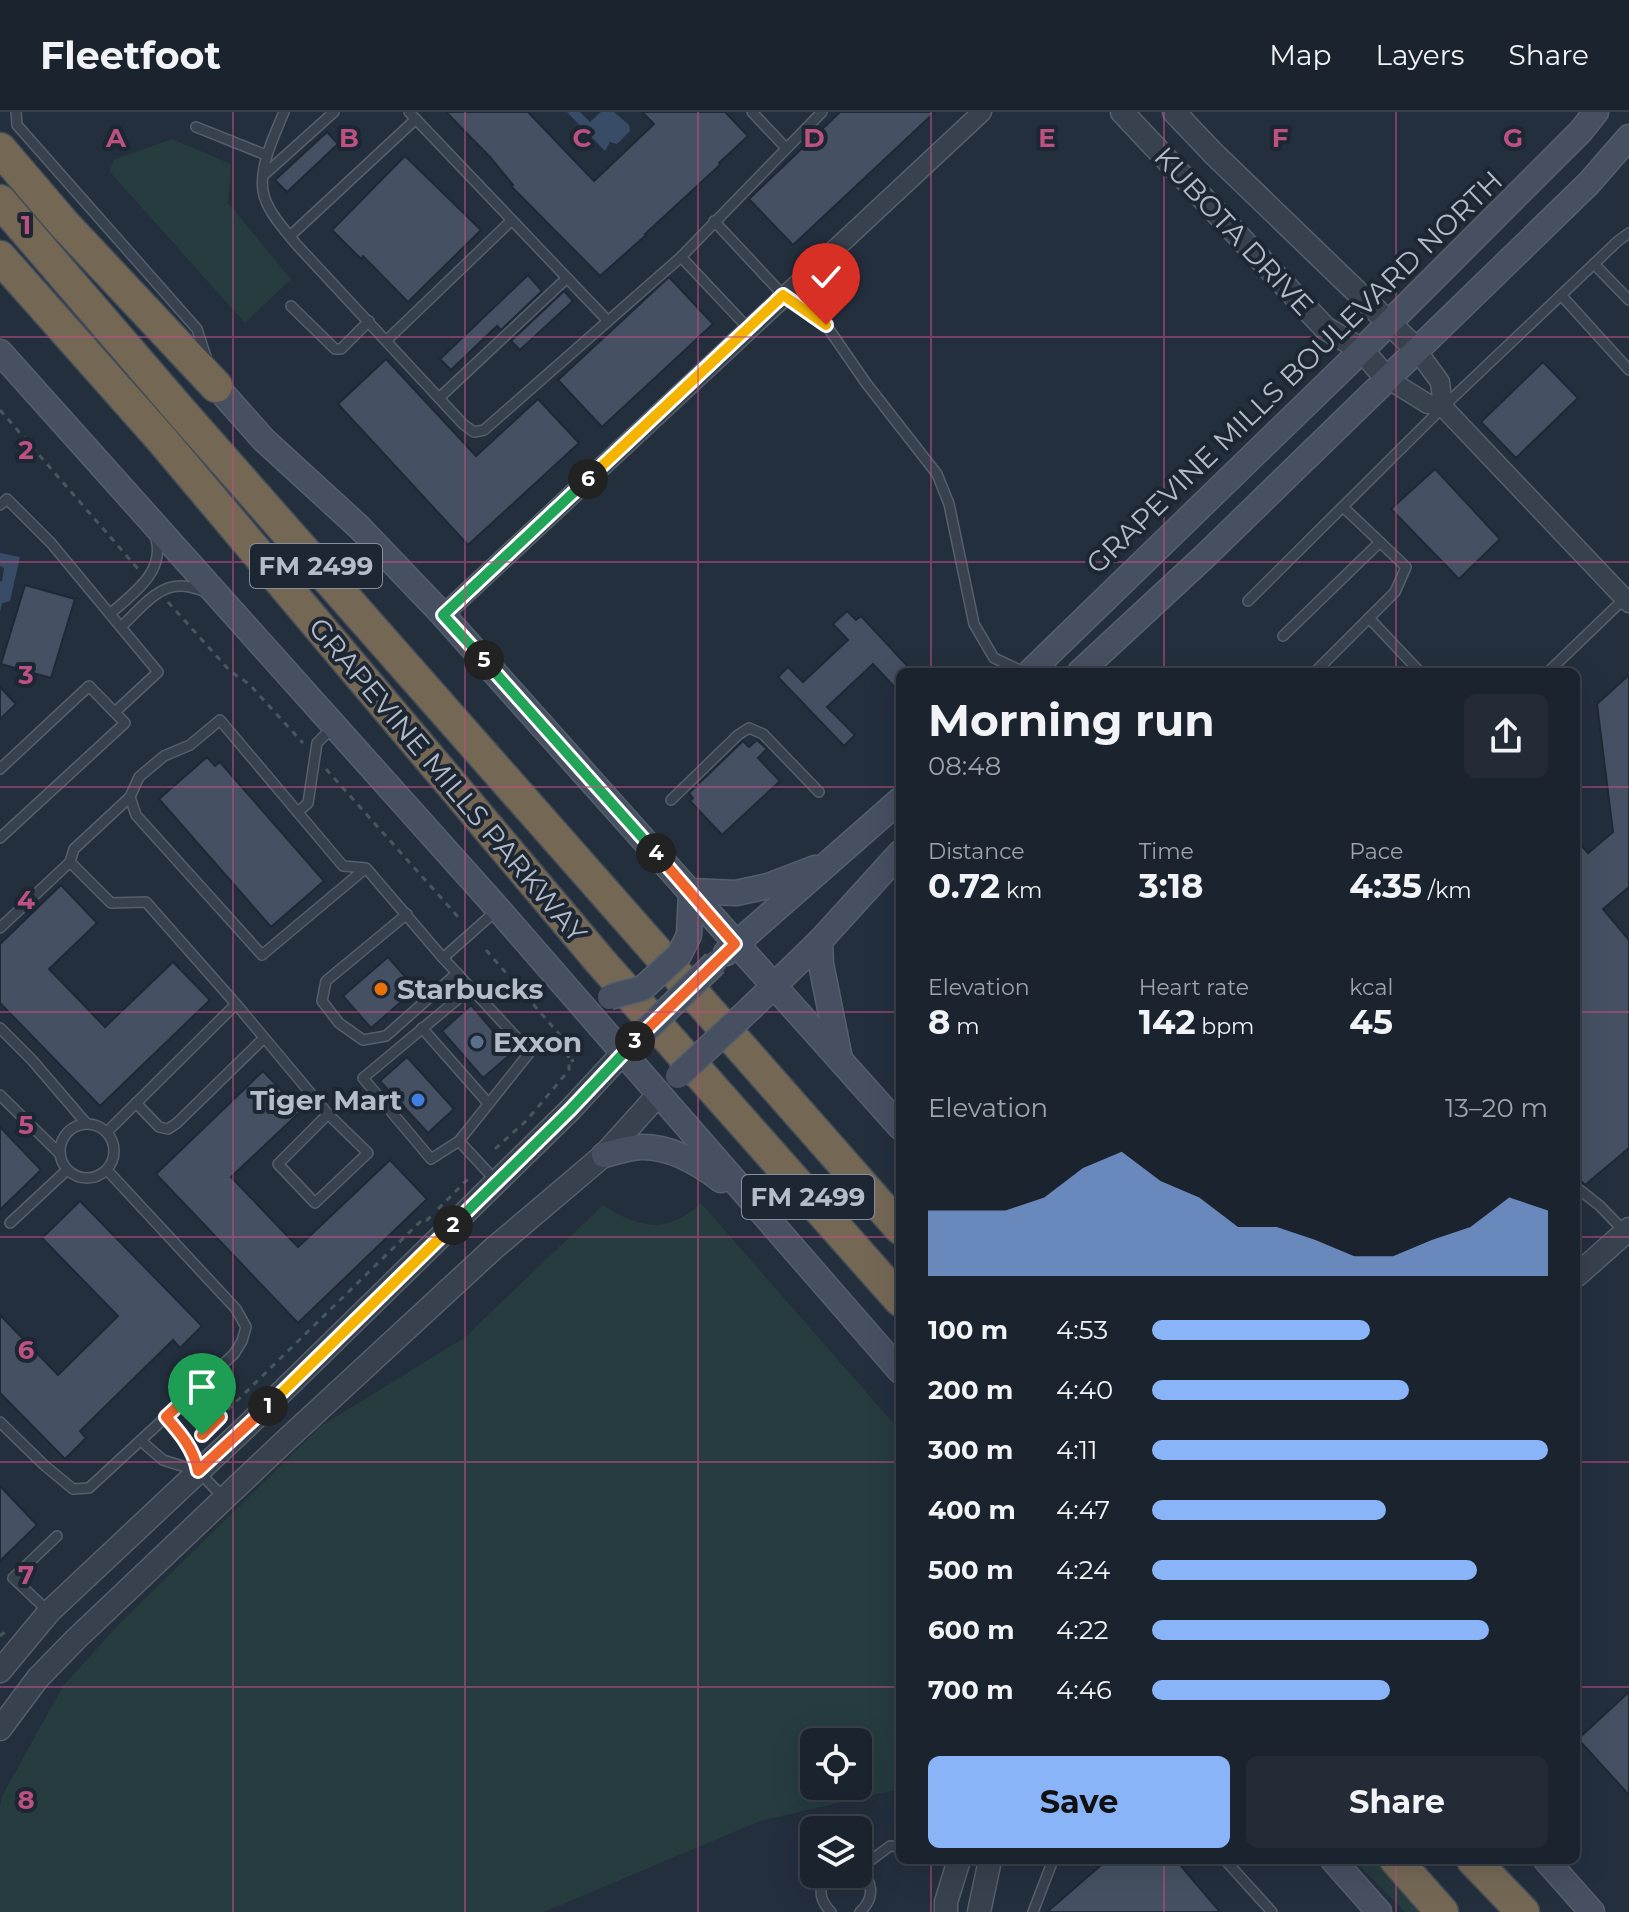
<!DOCTYPE html>
<html lang="en">
<head>
<meta charset="utf-8">
<style>
  :root { --surface:#1b232e; --page:#242b36; --text:#f1f3f6; --muted:#a0a4aa; --line:#39404a; --accent:#8ab4f8 }
  body { margin:0; font-family:Montserrat,sans-serif; background:var(--page); color:var(--text); height:100vh; display:flex; flex-direction:column; font-size:30px; white-space:nowrap }
  * { box-sizing:border-box; margin:0 }
  p { font-size:26px; color:var(--muted) }
  .icon { flex:none; width:44px; height:44px; fill:none; stroke:currentColor; stroke-width:2; stroke-linecap:round; stroke-linejoin:round }
  .map { position:relative; flex:1; overflow:hidden }
  .details { position:absolute; left:896px; top:556px; width:684px; height:1196px; display:flex; flex-direction:column; background:var(--surface); border-radius:12px; box-shadow:0 8px 32px #0002,0 0 0 2px var(--line) }
  .details>* { flex:none }
  .controls { position:absolute; left:800px; top:1616px; display:grid; gap:16px }
  .controls a { display:grid; place-items:center; width:72px; height:72px; border-radius:12px; background:var(--surface); box-shadow:0 8px 32px #0002,0 0 0 2px var(--line); font-size:40px }
  .pin { position:absolute; display:grid; place-items:center; width:68px; height:68px; color:#fff; margin:-82px -34px; border-radius:50% 50% 50% 0; rotate:-45deg; box-shadow:0 0 8px #0007 }
  .pin .icon { rotate:45deg }
  .km { position:absolute; width:40px; height:40px; margin:-20px; border-radius:50%; background:#222; color:#fff; font-size:22px; line-height:40px; text-align:center }
  .round { display:grid; place-items:center; flex:none; width:84px; height:84px; border-radius:12px; background:var(--page) }
  .head { display:flex; align-items:center; justify-content:space-between; height:136px; padding:0 32px }
  h1 { font-size:44px; font-weight:700; line-height:60px }
  .figures { display:grid; grid-template-columns:repeat(3,1fr); gap:12px; height:136px; padding:8px 32px }
  .figures div { display:grid; align-content:center }
  .figures b { font-size:34px; font-weight:700 }
  .figures small { font-size:22px; font-weight:400 }
  .figures p { font-size:22px }
  .chart { height:224px; padding:16px 32px }
  .chart p { display:flex; justify-content:space-between }
  .chart svg { width:100%; height:144px; margin-top:8px; fill:var(--accent); opacity:.7 }
  .action { display:flex; gap:16px; margin-top:auto; padding:16px 32px }
  .action a { flex:1; height:92px; border-radius:12px; background:var(--accent); color:#111; font-size:32px; font-weight:700; line-height:92px; text-align:center }
  .action a+a { background:var(--page); color:var(--text) }
  ul { padding:0 32px; list-style:none; font-size:26px }
  li { display:grid; grid-template-columns:128px 96px 1fr; align-items:center; height:60px }
  li i { height:20px; border-radius:10px; background:var(--accent) }
  header { display:flex; align-items:center; gap:48px; box-sizing:border-box; height:112px; padding:0 40px; background:var(--surface); border-bottom:2px solid var(--line) }
  header strong { font-size:38px }
  nav { display:flex; gap:44px; margin-inline-start:auto; font-size:28px }
  .map>svg:first-child { display:block }
  .green { fill:#263c3f; fill-rule:evenodd }
  .water { fill:#394c67 }
  .building { fill:#455162; stroke:#1f2835; stroke-width:2 }
  .lines { fill:none; stroke-linecap:round; stroke-linejoin:round }
  .service-casing { stroke:#565f6c; stroke-width:12 }
  .minor-casing { stroke:#565f6c; stroke-width:21 }
  .tertiary-casing { stroke:#565f6c; stroke-width:25 }
  .secondary-casing { stroke:#565f6c; stroke-width:27 }
  .motorway-casing { stroke:#434c59; stroke-width:35 }
  .path { stroke:#44595c; stroke-width:3; stroke-dasharray:6 6; stroke-linecap:butt }
  .service { stroke:#38414e; stroke-width:9 }
  .minor { stroke:#38414e; stroke-width:18 }
  .tertiary { stroke:#38414e; stroke-width:22 }
  .secondary { stroke:#465061; stroke-width:24 }
  .motorway { stroke:#746855; stroke-width:32 }
  .secondary-bridge-casing { stroke:#565f6c; stroke-width:27; stroke-linecap:butt }
  .secondary-bridge { stroke:#465061; stroke-width:24 }
  .split-1-casing { stroke:#fff; stroke-width:16 }
  .split-2-casing { stroke:#fff; stroke-width:16 }
  .split-3-casing { stroke:#fff; stroke-width:16 }
  .split-4-casing { stroke:#fff; stroke-width:16 }
  .split-5-casing { stroke:#fff; stroke-width:16 }
  .split-6-casing { stroke:#fff; stroke-width:16 }
  .split-7-casing { stroke:#fff; stroke-width:16 }
  .split-8-casing { stroke:#fff; stroke-width:16 }
  .split-1 { stroke:#f0652b; stroke-width:10 }
  .split-2 { stroke:#f5b400; stroke-width:10 }
  .split-3 { stroke:#22a559; stroke-width:10 }
  .split-4 { stroke:#f0652b; stroke-width:10 }
  .split-5 { stroke:#22a559; stroke-width:10 }
  .split-6 { stroke:#22a559; stroke-width:10 }
  .split-7 { stroke:#f5b400; stroke-width:10 }
  .split-8 { stroke:#f5b400; stroke-width:10 }
  .grid { fill:none; stroke:#bd5182; stroke-width:2; stroke-opacity:0.55 }
  .food-dot { fill:#e8710a; stroke:#1d2633; stroke-width:3 }
  .service-dot { fill:#5c6f8a; stroke:#1d2633; stroke-width:3 }
  .shop-dot { fill:#3f7fe0; stroke:#1d2633; stroke-width:3 }
  .labels { text-anchor:middle; dominant-baseline:central; stroke-width:8; stroke-linejoin:round; paint-order:stroke }
  .shield { fill:#1d2633; stroke:#878f9c; stroke-width:2 }
  .shield-label { font-size:26px; font-weight:bold; fill:#b4bcc9 }
  .street-label { font-size:28px; fill:#b4bcc9; stroke:#1d2633 }
  .poi-label { font-size:28px; font-weight:bold; fill:#b4bcc9; stroke:#1d2633; text-anchor:start }
  .grid-label { font-size:26px; text-anchor:middle; font-weight:bold; fill:#bd5182; stroke:#1d2633; stroke-width:8; stroke-linejoin:round; paint-order:stroke }
</style>
</head>
<body>
<header>
<strong>Fleetfoot</strong>
<nav><a>Map</a><a>Layers</a><a>Share</a></nav>
</header>
<div class="map">
<svg width="1629" height="1800" viewBox="0 0 1629 1800">
  <rect width="100%" height="100%" fill="#242f3e"/>
  <g class="green">
    <polygon points="172,27 231,52 228,91 291,167 245,211 110,60 113,48"/>
    <path d="M701,1091L900,1319V1677L760,1709L544,1800H0V1694L2,1684L63,1574L119,1512L321,1314L464,1226L603,1093C638,1116 668,1123 701,1091ZM858,1630V1674H814V1630Z"/>
    <polygon points="1354,1748 1377,1748 1423,1800 1405,1800"/>
  </g>
  <g class="water">
    <polygon points="567,0 580,0 590,10 601,0 614,0 629,13 630,19 617,32 610,30 605,39"/>
    <polygon points="0,441 20,445 10,489 2,491 0,500 0,470 2,469 4,456 0,454"/>
  </g>
  <g class="building">
    <polygon points="446,0 528,0 594,69 654,12 642,0 725,0 748,24 719,51 720,53 645,122 646,123 600,164 511,74 513,73 490,45"/>
    <polygon points="840,0 935,0 793,133 749,87"/>
    <polygon points="327,20 338,32 287,80 275,68"/>
    <polygon points="405,44 481,118 408,190 363,144 361,147 332,118"/>
    <polygon points="528,163 542,179 501,218 497,214 451,258 440,247"/>
    <polygon points="669,165 713,212 602,315 558,268"/>
    <polygon points="564,179 573,189 520,238 511,229"/>
    <polygon points="386,247 476,344 538,287 579,331 468,433 338,292"/>
    <polygon points="1543,250 1578,286 1516,346 1481,310"/>
    <polygon points="1435,357 1500,427 1459,467 1391,397"/>
    <polygon points="25,473 75,487 51,566 1,552"/>
    <polygon points="847,499 856,508 861,504 913,560 900,560 900,581 873,552 827,595 855,623 844,634 778,565 788,555 803,570 848,528 833,512"/>
    <polygon points="1629,563 1629,775 1603,797 1629,828 1629,1036 1585,1073 1576,1064 1576,727 1588,741 1613,720 1597,592"/>
    <polygon points="0,575 16,592 0,607"/>
    <polygon points="757,628 767,637 758,646 780,669 722,723 690,689 693,686 689,681 743,629 749,635"/>
    <polygon points="207,645 215,654 220,650 324,769 271,815 159,687"/>
    <polygon points="61,773 97,811 49,857 105,915 173,850 210,888 100,994 0,891 0,832"/>
    <polygon points="388,845 416,877 371,916 343,884"/>
    <polygon points="471,893 512,941 483,966 442,919"/>
    <polygon points="407,945 454,997 428,1021 380,969"/>
    <polygon points="263,959 301,999 231,1065 298,1135 390,1048 427,1087 298,1211 156,1062"/>
    <polygon points="0,1015 41,1058 0,1098"/>
    <polygon points="80,1089 202,1214 180,1236 173,1228 80,1319 86,1326 65,1347 0,1281 0,1203 58,1263 118,1204 42,1126"/>
    <polygon points="0,1374 37,1413 0,1449"/>
    <polygon points="1629,1580 1629,1683 1578,1627"/>
    <polygon points="1107,1748 1176,1748 1220,1800 1047,1800"/>
  </g>
  <g class="lines">
    <defs>
      <g id="service">
        <polyline points="16,0 17,13 197,217 207,248"/>
        <path d="M284,0C275,22 259,54 263,79C266,98 284,117 296,132L463,312L474,320L484,318L681,145L822,0"/>
        <polyline points="409,0 608,209"/>
        <polyline points="752,0 786,36"/>
        <polyline points="196,15 266,43"/>
        <polyline points="265,62 334,0"/>
        <polyline points="714,109 783,183 826,213 866,271 937,362 949,392 974,512 994,546 1024,560"/>
        <polyline points="290,124 416,7"/>
        <polyline points="681,145 748,216"/>
        <polyline points="1594,152 1629,188"/>
        <polyline points="1561,183 1629,258"/>
        <polyline points="291,194 335,237 341,237 369,209"/>
        <polyline points="387,228 512,108"/>
        <polyline points="439,286 567,166"/>
        <polyline points="0,393 7,387 51,431 158,560 115,600"/>
        <polyline points="1343,395 1380,430"/>
        <polyline points="1248,489 1443,295 1618,129 1629,121"/>
        <path d="M111,501C134,481 167,458 155,424"/>
        <path d="M122,514C138,499 158,472 182,474C190,474 199,478 208,480"/>
        <polyline points="1283,524 1380,430 1406,455 1395,480 1369,506 1420,560"/>
        <polyline points="1317,558 1369,506"/>
        <polyline points="1548,560 1627,484"/>
        <polyline points="0,657 89,574 125,611 0,726"/>
        <polyline points="671,688 738,623 749,616 763,622 819,680"/>
        <polyline points="298,700 308,691 317,631 332,616"/>
        <polyline points="70,750 74,737 130,685"/>
        <polyline points="366,756 262,843 136,703 130,685 139,665 164,644 190,633 220,608 343,754 366,756 443,846 530,940 459,1029 497,1070"/>
        <polyline points="407,802 326,869 322,889 339,911 363,928 386,924 457,861"/>
        <polyline points="0,816 70,750 111,791 146,790 236,892 107,1020"/>
        <polyline points="443,846 497,798"/>
        <polyline points="236,892 328,1002 368,1041 315,1091 278,1052 328,1002"/>
        <polyline points="0,916 32,948 86,1011"/>
        <polyline points="422,916 488,991"/>
        <polyline points="0,983 60,1042"/>
        <polyline points="136,991 159,1015 168,1017 177,1011 264,926"/>
        <circle cx="87" cy="1039" r="27"/>
        <polyline points="459,1029 431,1047 363,966 471,876"/>
        <polyline points="1576,1075 1600,1094 1625,1120"/>
        <polyline points="10,1111 67,1058"/>
        <path d="M166,1305C180,1321 194,1337 198,1359"/>
        <polyline points="0,1310 44,1353 73,1377 89,1376 234,1242 242,1229 246,1215 236,1197 107,1058"/>
        <polyline points="141,1329 163,1348 198,1359 224,1386"/>
        <polyline points="47,1498 13,1466 57,1424"/>
        <polyline points="1225,1748 1272,1800"/>
        <path d="M858,1757C874,1769 875,1786 860,1800"/>
        <polyline points="859,1757 890,1734 900,1735"/>
        <path d="M827,1762C818,1776 819,1788 831,1800"/>
        <polyline points="1033,1800 1053,1748"/>
      </g>
      <g id="minor">
        <polyline points="1416,237 1440,270 1443,295"/>
        <polyline points="1386,266 1428,292 1443,295 1629,491"/>
        <polyline points="443,503 982,0"/>
      </g>
      <g id="tertiary">
        <polyline points="1122,0 1325,216 1362,238 1386,266"/>
        <polyline points="1174,0 1213,41 1416,237"/>
        <polyline points="1576,1164 1629,1117"/>
        <polyline points="0,1559 49,1500 247,1314 570,998 622,942"/>
        <polyline points="0,1617 38,1566 76,1527 284,1330 493,1137 604,1043 658,983"/>
        <polyline points="946,1800 946,1790 959,1748"/>
        <polyline points="979,1800 990,1748"/>
      </g>
      <g id="secondary">
        <polyline points="0,240 492,790 900,1259"/>
        <polyline points="216,274 264,328 359,415 443,503 900,1015"/>
        <polyline points="1030,560 1362,238 1581,19 1596,0"/>
        <polyline points="1080,560 1204,445 1589,71 1629,25"/>
        <polyline points="689,823 691,779 736,781 768,774 815,756"/>
        <polyline points="820,829 821,852 840,947"/>
        <polyline points="726,841 900,688"/>
        <polyline points="752,895 820,829 900,741"/>
        <path d="M604,1043C616,1040 630,1035 643,1035C671,1035 699,1051 721,1068"/>
        <polyline points="1333,1748 1379,1800"/>
        <polyline points="1546,1748 1592,1800"/>
      </g>
      <g id="motorway">
        <polyline points="0,37 64,112 216,274"/>
        <polyline points="0,89 184,303 900,1116"/>
        <polyline points="0,145 163,329 600,849 900,1188"/>
        <polyline points="1396,1748 1442,1800"/>
        <polyline points="1473,1748 1523,1800"/>
      </g>
    </defs>
    <use href="#service" class="service-casing"/>
    <use href="#minor" class="minor-casing"/>
    <use href="#tertiary" class="tertiary-casing"/>
    <use href="#secondary" class="secondary-casing"/>
    <use href="#motorway" class="motorway-casing"/>
    <g class="path">
      <polyline points="0,298 139,458"/>
      <polyline points="168,490 230,559 249,572 303,631"/>
      <polyline points="326,657 460,807"/>
      <polyline points="486,838 566,930 569,950 574,948"/>
      <polyline points="495,1037 527,1008 569,958 569,950"/>
      <polyline points="438,1097 470,1065"/>
      <polyline points="203,1288 220,1305"/>
      <polyline points="202,1323 423,1107 427,1108 433,1102"/>
      <polyline points="0,1524 8,1517"/>
    </g>
    <use href="#service" class="service"/>
    <use href="#minor" class="minor"/>
    <use href="#tertiary" class="tertiary"/>
    <use href="#secondary" class="secondary"/>
    <use href="#motorway" class="motorway"/>
    <defs>
      <g id="secondary-bridge">
        <polyline points="610,885 643,876 679,843 689,823"/>
        <polyline points="642,922 715,851"/>
        <polyline points="678,964 752,895"/>
      </g>
    </defs>
    <use href="#secondary-bridge" class="secondary-bridge-casing"/>
    <use href="#secondary-bridge" class="secondary-bridge"/>
  </g>
  <g class="lines">
    <defs>
      <path id="split-1" d="M202,1323L220,1305L194,1279L166,1305C180,1321 194,1337 198,1359L268,1294"/>
      <polyline id="split-2" points="268,1294 453,1113"/>
      <polyline id="split-3" points="453,1113 570,998 635,929"/>
      <polyline id="split-4" points="635,929 735,832 656,741"/>
      <polyline id="split-5" points="484,548 656,741"/>
      <polyline id="split-6" points="484,548 443,503 588,367"/>
      <polyline id="split-7" points="588,367 777,189"/>
      <polyline id="split-8" points="777,189 783,183 826,213"/>
    </defs>
    <use href="#split-1" class="split-1-casing"/>
    <use href="#split-2" class="split-2-casing"/>
    <use href="#split-3" class="split-3-casing"/>
    <use href="#split-4" class="split-4-casing"/>
    <use href="#split-5" class="split-5-casing"/>
    <use href="#split-6" class="split-6-casing"/>
    <use href="#split-7" class="split-7-casing"/>
    <use href="#split-8" class="split-8-casing"/>
    <use href="#split-1" class="split-1"/>
    <use href="#split-2" class="split-2"/>
    <use href="#split-3" class="split-3"/>
    <use href="#split-4" class="split-4"/>
    <use href="#split-5" class="split-5"/>
    <use href="#split-6" class="split-6"/>
    <use href="#split-7" class="split-7"/>
    <use href="#split-8" class="split-8"/>
  </g>
  <path class="grid" d="M233,0V1800M465,0V1800M698,0V1800M931,0V560M1164,0V560M1396,0V560M0,225H1629M0,450H1629M0,675H900M1576,675H1629M0,900H900M1576,900H1629M0,1125H900M1576,1125H1629M0,1350H900M1576,1350H1629M0,1575H900M1576,1575H1629M931,1748V1800M1164,1748V1800M1396,1748V1800"/>
  <circle class="food-dot" cx="381" cy="877" r="8"/>
  <circle class="service-dot" cx="477" cy="930" r="8"/>
  <circle class="shop-dot" cx="418" cy="988" r="8"/>
  <g class="labels">
    <g class="shield">
      <rect x="250" y="432" width="132" height="44" rx="6"/>
      <rect x="742" y="1063" width="132" height="44" rx="6"/>
    </g>
    <g class="shield-label">
      <text x="316" y="454">FM 2499</text>
      <text x="808" y="1085">FM 2499</text>
    </g>
    <g class="street-label">
      <text transform="translate(1234 119) rotate(47)">KUBOTA DRIVE</text>
      <text transform="translate(1294 260) rotate(-44)">GRAPEVINE MILLS BOULEVARD NORTH</text>
      <text transform="translate(448 668) rotate(50)">GRAPEVINE MILLS PARKWAY</text>
    </g>
    <g class="poi-label">
      <text x="397" y="877">Starbucks</text>
      <text x="493" y="930">Exxon</text>
      <text x="402" y="988" text-anchor="end">Tiger Mart</text>
    </g>
  </g>
  <g class="grid-label">
    <text x="116" y="35">A</text>
    <text x="349" y="35">B</text>
    <text x="582" y="35">C</text>
    <text x="814" y="35">D</text>
    <text x="1047" y="35">E</text>
    <text x="1280" y="35">F</text>
    <text x="1513" y="35">G</text>
    <text x="26" y="122">1</text>
    <text x="26" y="347">2</text>
    <text x="26" y="572">3</text>
    <text x="26" y="797">4</text>
    <text x="26" y="1022">5</text>
    <text x="26" y="1247">6</text>
    <text x="26" y="1472">7</text>
    <text x="26" y="1697">8</text>
  </g>
</svg>
<div class="controls">
<a><svg class="icon" aria-label="locate" viewBox="0 0 24 24"><circle cx="12" cy="12" r="6"/><path d="M12 2v4M12 18v4M2 12h4M18 12h4"/></svg></a>
<a><svg class="icon" aria-label="layers" viewBox="0 0 24 24"><path d="M12 4l9 5-9 5-9-5zM3 14l9 5 9-5"/></svg></a>
</div>
<div class="pin" style="left:202px;top:1323px;background:#1e9e55"><svg class="icon" aria-label="arrive" viewBox="0 0 24 24"><path d="M6 21V4h12l-3 4 3 4H6"/></svg></div>
<div class="pin" style="left:826px;top:213px;background:#d93025"><svg class="icon" aria-label="check" viewBox="0 0 24 24"><path d="M5 12l5 5 9-10"/></svg></div>
<b class="km" style="left:268px;top:1294px">1</b>
<b class="km" style="left:453px;top:1113px">2</b>
<b class="km" style="left:635px;top:929px">3</b>
<b class="km" style="left:656px;top:741px">4</b>
<b class="km" style="left:484px;top:548px">5</b>
<b class="km" style="left:588px;top:367px">6</b>
<section class="details">
<div class="head"><div><h1>Morning run</h1><p>08:48</p></div><a class="round"><svg class="icon" aria-label="share" viewBox="0 0 24 24"><path d="M12 15V3M7 8l5-5 5 5M5 13v7h14v-7"/></svg></a></div>
<div class="figures">
<div><p>Distance</p><b>0.72<small> km</small></b></div>
<div><p>Time</p><b>3:18</b></div>
<div><p>Pace</p><b>4:35<small> /km</small></b></div>
</div>
<div class="figures">
<div><p>Elevation</p><b>8<small> m</small></b></div>
<div><p>Heart rate</p><b>142<small> bpm</small></b></div>
<div><p>kcal</p><b>45</b></div>
</div>
<div class="chart"><p><span>Elevation</span>13–20 m</p>
<svg viewBox="0 0 160 44" preserveAspectRatio="none"><path d="M0 44V24L10 24L20 24L30 20L40 11L50 6L60 15L70 20L80 29L90 29L100 33L110 38L120 38L130 33L140 29L150 20L160 24V44z"/></svg>
</div>
<ul>
<li><b>100 m</b>4:53<i style="width:55%"></i></li>
<li><b>200 m</b>4:40<i style="width:65%"></i></li>
<li><b>300 m</b>4:11<i style="width:100%"></i></li>
<li><b>400 m</b>4:47<i style="width:59%"></i></li>
<li><b>500 m</b>4:24<i style="width:82%"></i></li>
<li><b>600 m</b>4:22<i style="width:85%"></i></li>
<li><b>700 m</b>4:46<i style="width:60%"></i></li>
</ul>
<div class="action"><a>Save</a><a>Share</a></div>
</section>
</div>
</body>
</html>
